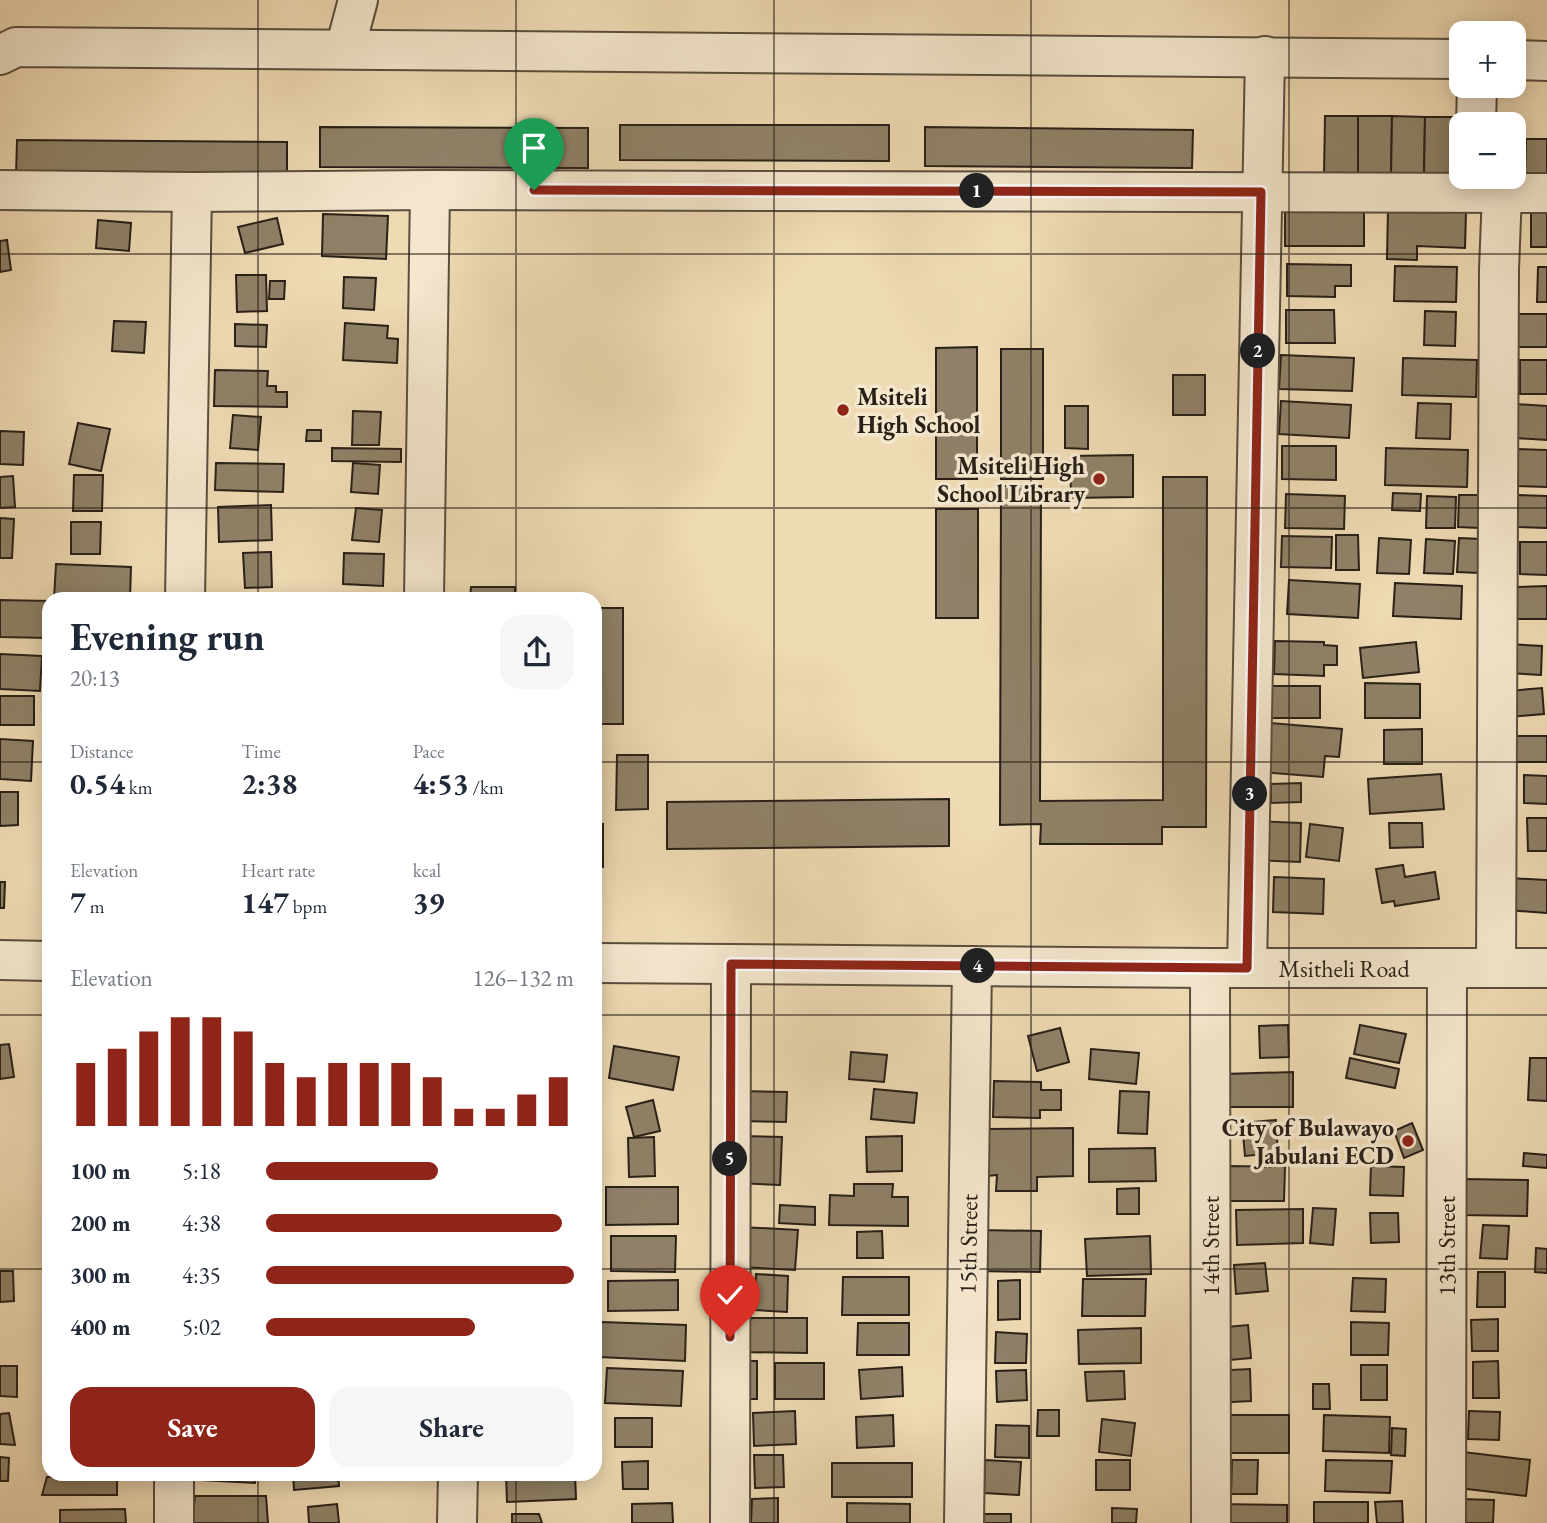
<!DOCTYPE html>
<html lang="en">
<head>
<meta charset="utf-8">
<style>
  :root { --surface:#fff; --page:#f6f6f7; --text:#1f2937; --muted:#747a83; --accent:#8f2418 }
  body { margin:0; font-family:"EB Garamond",serif; background:var(--page); color:var(--text); height:100vh; display:flex; flex-direction:column; font-size:26px; white-space:nowrap }
  * { box-sizing:border-box; margin:0 }
  p { font-size:23px; color:var(--muted) }
  .icon { flex:none; width:38px; height:38px; fill:none; stroke:currentColor; stroke-width:2; stroke-linecap:round; stroke-linejoin:round }
  .map { position:relative; flex:1; overflow:hidden }
  .side { position:absolute; left:42px; top:592px; width:560px; height:889px; display:flex; flex-direction:column; background:var(--surface); border-radius:21px; box-shadow:0 4px 18px #0003 }
  .side>* { flex:none }
  .controls { position:absolute; left:1449px; top:21px; display:grid; gap:14px }
  .controls a { display:grid; place-items:center; width:77px; height:77px; border-radius:14px; background:var(--surface); box-shadow:0 4px 18px #0003; font-size:35px }
  .pin { position:absolute; display:grid; place-items:center; width:60px; height:60px; color:#fff; margin:-72px -30px; border-radius:50% 50% 50% 0; rotate:-45deg; box-shadow:0 0 7px #0007 }
  .pin .icon { rotate:45deg }
  .km { position:absolute; width:35px; height:35px; margin:-18px; border-radius:50%; background:#222; color:#fff; font-size:19px; line-height:35px; text-align:center }
  .round { display:grid; place-items:center; flex:none; width:74px; height:74px; border-radius:21px; background:var(--page) }
  .head { display:flex; align-items:center; justify-content:space-between; height:119px; padding:0 28px }
  h1 { font-size:38px; font-weight:700; line-height:52px }
  .figures { display:grid; grid-template-columns:repeat(3,1fr); gap:10px; height:119px; padding:7px 28px }
  .figures div { display:grid; align-content:center }
  .figures b { font-size:30px; font-weight:700 }
  .figures small { font-size:19px; font-weight:400 }
  .figures p { font-size:19px }
  .chart { height:196px; padding:14px 28px }
  .chart p { display:flex; justify-content:space-between }
  .chart svg { width:100%; height:126px; margin-top:7px; stroke:var(--accent); stroke-width:6 }
  .button { display:flex; gap:14px; margin-top:auto; padding:14px 28px }
  .button a { flex:1; height:80px; border-radius:21px; background:var(--accent); color:#fff; font-size:28px; font-weight:700; line-height:80px; text-align:center }
  .button a+a { background:var(--page); color:var(--text) }
  ul { padding:0 28px; list-style:none; font-size:23px }
  li { display:grid; grid-template-columns:112px 84px 1fr; align-items:center; height:52px }
  li i { height:18px; border-radius:9px; background:var(--accent) }
  .map>svg:first-child { display:block }
  .building { fill:#8f8168; stroke:#292017; stroke-width:2 }
  .lines { fill:none; stroke-linecap:round; stroke-linejoin:round }
  .minor-casing { stroke:#5a4e3e; stroke-width:42 }
  .minor { stroke:#f4e7ce; stroke-width:38 }
  .route-casing { stroke:#fff; stroke-width:14 }
  .route { stroke:#8f2418; stroke-width:9 }
  .grid { fill:none; stroke:#292017; stroke-width:2; stroke-opacity:0.55 }
  .poi-dot { fill:#8f2418; stroke:#f4e7ce; stroke-width:2.5 }
  .labels { text-anchor:middle; dominant-baseline:central; stroke-width:7; stroke-linejoin:round; paint-order:stroke }
  .poi-label { font-size:24px; font-weight:bold; fill:#292017; stroke:#f4e7ce; text-anchor:end }
  .street-label { font-size:24px; fill:#292017; stroke:#f4e7ce }
</style>
</head>
<body>
<div class="map">
<svg width="1547" height="1523" viewBox="0 0 1547 1523">
  <rect width="100%" height="100%" fill="#eedab3"/>
  <filter id="stains"><feTurbulence type="fractalNoise" baseFrequency=".00286" numOctaves="4"/><feColorMatrix values="0 0 0 0 .2 0 0 0 0 .09 0 0 0 0 .02 0 0 0 .5 -.17"/></filter>
  <radialGradient id="worn" r=".72"><stop offset=".6" stop-color="#630" stop-opacity="0"/><stop offset="1" stop-color="#630" stop-opacity=".3"/></radialGradient>
  <g class="building">
    <polygon points="1325,116 1358,116 1358,176 1324,176"/>
    <polygon points="1358,116 1392,116 1391,177 1358,176"/>
    <polygon points="1392,116 1425,117 1424,177 1391,177"/>
    <polygon points="1425,117 1458,117 1458,177 1424,177"/>
    <polygon points="620,125 889,125 889,161 620,160"/>
    <polygon points="320,127 588,128 588,168 320,167"/>
    <polygon points="925,127 1193,130 1192,168 925,166"/>
    <polygon points="1514,138 1526,139 1525,178 1514,177"/>
    <polygon points="1526,139 1547,139 1547,178 1525,178"/>
    <polygon points="17,140 287,142 287,178 16,176"/>
    <rect x="1285" y="209" width="79" height="37"/>
    <polygon points="1388,209 1466,211 1465,248 1417,246 1417,260 1387,259"/>
    <rect x="1531" y="212" width="16" height="35"/>
    <polygon points="323,214 388,216 386,259 322,256"/>
    <polygon points="277,218 283,244 245,253 238,227"/>
    <polygon points="98,220 131,223 129,251 96,248"/>
    <polygon points="7,240 11,270 0,272 0,241"/>
    <polygon points="1287,264 1351,265 1351,286 1335,286 1335,297 1287,296"/>
    <polygon points="1395,266 1457,267 1456,302 1394,301"/>
    <polygon points="1538,267 1547,267 1547,302 1537,302"/>
    <polygon points="236,275 266,275 267,311 237,312"/>
    <polygon points="344,277 376,278 374,310 343,308"/>
    <polygon points="270,281 285,281 284,299 269,299"/>
    <polygon points="1286,310 1334,310 1335,343 1286,343"/>
    <polygon points="1425,311 1456,312 1455,346 1424,345"/>
    <rect x="1516" y="314" width="31" height="33"/>
    <polygon points="114,321 146,322 144,353 112,351"/>
    <polygon points="345,323 388,326 387,338 398,339 397,363 343,360"/>
    <polygon points="235,324 267,325 266,347 235,346"/>
    <polygon points="977,347 977,479 936,479 936,348"/>
    <rect x="1001" y="349" width="42" height="130"/>
    <polygon points="1281,355 1354,358 1352,391 1279,389"/>
    <polygon points="1403,358 1477,360 1476,397 1402,395"/>
    <rect x="1520" y="360" width="27" height="34"/>
    <polygon points="215,370 268,371 267,386 276,386 276,392 287,392 287,407 214,406"/>
    <rect x="1173" y="375" width="32" height="40"/>
    <polygon points="1281,401 1351,405 1349,438 1279,434"/>
    <polygon points="1418,403 1451,404 1450,439 1416,438"/>
    <polygon points="1516,404 1547,406 1547,440 1515,438"/>
    <polygon points="1065,406 1088,406 1088,449 1065,448"/>
    <polygon points="353,411 381,412 379,445 352,445"/>
    <polygon points="233,415 261,417 258,450 230,448"/>
    <polygon points="78,423 110,429 101,471 69,464"/>
    <polygon points="307,430 321,430 321,441 306,441"/>
    <polygon points="0,431 24,432 23,465 0,464"/>
    <polygon points="1282,446 1336,446 1336,480 1282,479"/>
    <polygon points="332,448 401,449 401,462 332,461"/>
    <polygon points="1386,448 1468,450 1467,487 1385,485"/>
    <polygon points="1516,449 1547,450 1547,487 1515,486"/>
    <polygon points="1133,455 1133,497 1071,498 1070,456"/>
    <polygon points="216,463 284,464 283,492 215,490"/>
    <polygon points="353,463 380,465 378,494 351,492"/>
    <polygon points="74,475 103,475 102,511 73,511"/>
    <polygon points="13,476 15,507 0,508 0,477"/>
    <polygon points="1163,477 1207,477 1206,827 1162,827 1162,844 1040,844 1041,824 1000,825 1001,486 1041,486 1040,801 1163,800"/>
    <polygon points="1393,493 1421,494 1420,511 1392,510"/>
    <polygon points="1286,494 1345,496 1344,529 1285,528"/>
    <polygon points="1459,495 1480,495 1479,528 1458,527"/>
    <polygon points="1518,495 1547,496 1547,528 1517,527"/>
    <polygon points="1427,496 1456,497 1455,528 1426,528"/>
    <polygon points="271,505 272,540 219,542 218,507"/>
    <polygon points="356,508 382,510 379,542 352,540"/>
    <rect x="936" y="509" width="42" height="109"/>
    <polygon points="0,518 14,519 12,558 0,558"/>
    <polygon points="71,522 101,522 100,554 71,554"/>
    <polygon points="1336,535 1358,535 1359,570 1336,570"/>
    <polygon points="1282,536 1332,537 1331,568 1281,567"/>
    <polygon points="1379,538 1411,540 1409,574 1377,573"/>
    <polygon points="1459,538 1481,539 1479,573 1457,572"/>
    <polygon points="1426,539 1455,541 1453,574 1424,573"/>
    <polygon points="1520,542 1547,542 1547,575 1520,574"/>
    <polygon points="271,552 272,587 245,588 243,553"/>
    <polygon points="344,553 384,554 383,586 343,584"/>
    <polygon points="56,564 131,567 130,598 54,598"/>
    <polygon points="1289,580 1360,584 1358,618 1287,614"/>
    <polygon points="1395,583 1462,586 1461,619 1393,616"/>
    <polygon points="1547,586 1547,619 1515,619 1515,587"/>
    <polygon points="471,587 515,587 515,598 470,598"/>
    <polygon points="0,600 49,601 49,638 0,637"/>
    <rect x="595" y="608" width="28" height="116"/>
    <polygon points="1275,641 1324,642 1324,645 1337,646 1337,665 1324,665 1324,676 1274,674"/>
    <polygon points="1416,642 1419,672 1363,678 1360,648"/>
    <polygon points="1509,644 1542,646 1541,675 1507,673"/>
    <polygon points="0,654 42,656 40,691 0,689"/>
    <polygon points="1365,683 1420,684 1420,718 1365,718"/>
    <rect x="1268" y="686" width="52" height="32"/>
    <polygon points="1542,688 1544,714 1510,717 1508,691"/>
    <rect x="0" y="696" width="34" height="29"/>
    <polygon points="1258,722 1342,729 1339,757 1325,756 1323,777 1260,772"/>
    <polygon points="1422,729 1422,764 1384,764 1384,730"/>
    <polygon points="1510,736 1547,736 1547,762 1509,762"/>
    <polygon points="0,739 33,741 31,781 0,779"/>
    <polygon points="617,755 648,755 648,809 616,810"/>
    <polygon points="1441,774 1444,809 1370,814 1368,779"/>
    <polygon points="1524,775 1547,776 1547,804 1524,803"/>
    <polygon points="1301,783 1301,802 1271,803 1271,784"/>
    <polygon points="0,792 18,792 18,825 0,826"/>
    <polygon points="949,799 949,846 667,849 667,802"/>
    <polygon points="1527,818 1547,818 1547,851 1528,851"/>
    <polygon points="1253,821 1301,823 1300,862 1251,860"/>
    <polygon points="1389,823 1422,823 1423,847 1390,848"/>
    <rect x="595" y="824" width="8" height="43"/>
    <polygon points="1310,824 1343,828 1339,861 1306,857"/>
    <polygon points="1403,865 1405,877 1435,872 1439,899 1395,906 1394,901 1382,903 1376,869"/>
    <polygon points="1274,877 1324,879 1323,914 1273,912"/>
    <polygon points="1509,878 1547,880 1547,913 1507,910"/>
    <polygon points="0,882 5,882 4,908 0,908"/>
    <polygon points="1288,1025 1289,1057 1260,1058 1259,1026"/>
    <polygon points="1360,1025 1406,1034 1399,1063 1354,1054"/>
    <polygon points="1060,1028 1069,1062 1037,1071 1028,1036"/>
    <polygon points="9,1044 14,1077 0,1079 0,1045"/>
    <polygon points="614,1046 679,1057 673,1090 609,1078"/>
    <polygon points="1091,1049 1139,1053 1136,1084 1089,1079"/>
    <polygon points="851,1052 887,1055 884,1082 849,1079"/>
    <polygon points="1350,1058 1399,1069 1395,1088 1346,1078"/>
    <polygon points="1530,1058 1547,1058 1547,1101 1528,1100"/>
    <polygon points="1293,1072 1293,1107 1225,1107 1225,1074"/>
    <polygon points="994,1081 1041,1082 1041,1090 1061,1090 1061,1110 1040,1110 1040,1118 993,1117"/>
    <polygon points="874,1089 917,1093 914,1123 871,1119"/>
    <polygon points="737,1091 787,1092 786,1122 736,1121"/>
    <polygon points="1120,1091 1149,1092 1147,1134 1118,1133"/>
    <polygon points="653,1100 660,1131 634,1137 626,1107"/>
    <polygon points="1276,1120 1278,1153 1245,1156 1242,1123"/>
    <polygon points="1412,1123 1423,1150 1404,1158 1394,1131"/>
    <polygon points="1073,1128 1073,1176 1037,1177 1037,1191 996,1191 997,1175 988,1176 988,1129"/>
    <polygon points="740,1136 782,1137 780,1185 738,1183"/>
    <polygon points="902,1136 902,1171 867,1172 866,1137"/>
    <polygon points="654,1137 655,1176 629,1177 628,1138"/>
    <polygon points="1155,1148 1156,1181 1089,1182 1089,1149"/>
    <polygon points="1524,1153 1547,1155 1547,1168 1523,1166"/>
    <polygon points="1230,1166 1285,1167 1284,1201 1229,1201"/>
    <polygon points="1371,1166 1404,1167 1403,1196 1370,1195"/>
    <polygon points="1462,1179 1528,1180 1527,1216 1461,1215"/>
    <polygon points="854,1184 893,1184 892,1197 908,1197 908,1226 829,1225 830,1195 854,1196"/>
    <polygon points="606,1187 678,1187 678,1224 606,1225"/>
    <polygon points="1139,1188 1139,1214 1117,1214 1117,1189"/>
    <polygon points="780,1205 815,1207 815,1225 779,1223"/>
    <polygon points="1313,1208 1336,1209 1333,1245 1310,1243"/>
    <polygon points="1303,1209 1303,1243 1237,1245 1236,1210"/>
    <polygon points="1370,1213 1398,1213 1399,1242 1371,1243"/>
    <polygon points="1483,1225 1509,1226 1507,1259 1480,1258"/>
    <polygon points="741,1227 798,1230 795,1270 739,1267"/>
    <polygon points="979,1230 1041,1231 1040,1272 977,1271"/>
    <polygon points="882,1231 883,1258 857,1258 857,1232"/>
    <polygon points="611,1236 676,1236 675,1272 611,1271"/>
    <polygon points="1150,1236 1151,1274 1087,1276 1085,1239"/>
    <polygon points="1536,1248 1547,1249 1547,1273 1535,1272"/>
    <polygon points="1265,1263 1268,1291 1236,1294 1234,1265"/>
    <polygon points="0,1271 13,1271 14,1301 0,1302"/>
    <polygon points="1478,1272 1505,1272 1505,1307 1477,1307"/>
    <polygon points="756,1274 788,1276 787,1312 755,1310"/>
    <polygon points="843,1277 909,1277 909,1315 842,1315"/>
    <polygon points="1353,1278 1386,1279 1385,1312 1351,1311"/>
    <polygon points="1083,1279 1146,1279 1145,1316 1082,1316"/>
    <polygon points="678,1280 678,1310 608,1311 608,1281"/>
    <polygon points="1020,1280 1020,1319 998,1320 998,1281"/>
    <polygon points="738,1318 807,1318 807,1353 737,1352"/>
    <polygon points="1498,1319 1498,1351 1472,1351 1471,1320"/>
    <polygon points="601,1322 686,1325 685,1361 599,1357"/>
    <polygon points="1351,1322 1389,1323 1388,1355 1351,1355"/>
    <polygon points="858,1323 909,1323 909,1355 857,1355"/>
    <polygon points="1248,1325 1251,1358 1218,1361 1215,1328"/>
    <polygon points="1141,1328 1141,1363 1079,1364 1078,1330"/>
    <polygon points="996,1332 1027,1334 1026,1363 995,1363"/>
    <polygon points="737,1361 757,1361 757,1399 738,1399"/>
    <polygon points="1498,1361 1499,1398 1473,1398 1473,1362"/>
    <rect x="775" y="1363" width="49" height="36"/>
    <polygon points="49,1365 49,1400 46,1401 44,1366"/>
    <rect x="1361" y="1365" width="26" height="35"/>
    <polygon points="0,1366 17,1366 17,1397 0,1396"/>
    <polygon points="902,1367 903,1396 861,1399 859,1370"/>
    <polygon points="607,1368 683,1371 681,1406 605,1403"/>
    <polygon points="1250,1369 1251,1401 1213,1403 1211,1371"/>
    <polygon points="1026,1370 1027,1400 997,1402 996,1371"/>
    <polygon points="1124,1371 1125,1399 1087,1401 1085,1372"/>
    <polygon points="1313,1384 1329,1384 1330,1409 1313,1409"/>
    <polygon points="1038,1410 1059,1410 1059,1436 1037,1436"/>
    <polygon points="795,1411 796,1444 754,1446 753,1413"/>
    <polygon points="1469,1411 1500,1412 1499,1440 1468,1439"/>
    <polygon points="9,1413 15,1445 0,1444 0,1414"/>
    <polygon points="893,1415 894,1446 857,1448 856,1417"/>
    <rect x="1217" y="1415" width="72" height="38"/>
    <polygon points="1324,1415 1390,1417 1389,1453 1323,1451"/>
    <rect x="615" y="1418" width="37" height="29"/>
    <polygon points="1102,1419 1135,1423 1131,1456 1099,1452"/>
    <polygon points="996,1425 1029,1426 1029,1458 995,1457"/>
    <polygon points="1392,1428 1406,1429 1405,1456 1391,1455"/>
    <polygon points="1463,1452 1530,1460 1526,1496 1459,1488"/>
    <polygon points="754,1455 783,1455 784,1487 755,1488"/>
    <polygon points="0,1457 9,1458 8,1481 0,1481"/>
    <polygon points="985,1460 1021,1462 1019,1495 984,1493"/>
    <rect x="1096" y="1460" width="34" height="30"/>
    <polygon points="1232,1460 1258,1460 1257,1494 1231,1494"/>
    <polygon points="1326,1460 1392,1461 1390,1493 1325,1491"/>
    <polygon points="648,1461 648,1489 623,1489 622,1462"/>
    <rect x="832" y="1463" width="80" height="34"/>
    <polygon points="183,1474 256,1474 255,1483 182,1479"/>
    <polygon points="293,1474 338,1474 339,1486 294,1490"/>
    <polygon points="506,1474 575,1474 576,1499 507,1502"/>
    <polygon points="47,1477 117,1477 117,1495 42,1495"/>
    <polygon points="195,1496 266,1496 268,1523 192,1523"/>
    <polygon points="778,1498 778,1523 751,1523 752,1499"/>
    <polygon points="1461,1499 1494,1500 1493,1523 1459,1523"/>
    <polygon points="1402,1501 1403,1523 1377,1523 1375,1502"/>
    <rect x="1314" y="1502" width="54" height="21"/>
    <polygon points="672,1503 673,1523 632,1523 632,1504"/>
    <polygon points="847,1503 910,1504 910,1523 847,1523"/>
    <polygon points="337,1504 339,1523 309,1523 308,1507"/>
    <polygon points="1212,1504 1287,1505 1287,1523 1211,1523"/>
    <polygon points="1112,1508 1137,1509 1136,1523 1112,1523"/>
    <polygon points="125,1509 126,1523 60,1523 60,1510"/>
    <polygon points="512,1514 539,1514 542,1523 512,1523"/>
    <rect x="981" y="1514" width="30" height="9"/>
  </g>
  <g class="lines">
    <defs>
      <g id="minor">
        <polyline points="345,49 358,0"/>
        <polyline points="0,55 16,47 143,48 1461,59"/>
        <polyline points="1514,60 1547,61"/>
        <polyline points="1476,124 1477,86"/>
        <polyline points="0,190 192,192 430,190 1547,193"/>
        <polyline points="185,598 192,192"/>
        <polyline points="424,598 430,190"/>
        <polyline points="0,960 49,961"/>
        <polyline points="595,963 1210,968 1547,968"/>
        <polyline points="1210,968 1211,1523"/>
        <polyline points="1247,968 1265,56"/>
        <polyline points="1496,968 1499,269 1502,193"/>
        <polyline points="174,1523 174,1474"/>
        <polyline points="457,1523 458,1474"/>
        <polyline points="730,1523 731,964"/>
        <polyline points="964,1523 972,966"/>
        <polyline points="1446,1523 1447,968"/>
      </g>
    </defs>
    <use href="#minor" class="minor-casing"/>
    <use href="#minor" class="minor"/>
  </g>
  <g class="lines">
    <defs>
      <polyline id="route" points="534,190 1261,192 1247,968 731,964 730,1337"/>
    </defs>
    <use href="#route" class="route-casing"/>
    <use href="#route" class="route"/>
  </g>
  <path class="grid" d="M258,0V598M516,0V598M774,0V1523M1031,0V1523M1289,0V1523M0,254H1547M0,508H1547M0,762H49M595,762H1547M0,1015H49M595,1015H1547M0,1269H49M595,1269H1547M258,1474V1523M516,1474V1523"/>
  <g class="poi-dot">
    <circle cx="843" cy="410" r="7"/>
    <circle cx="1099" cy="479" r="7"/>
    <circle cx="1408" cy="1141" r="7"/>
  </g>
  <g class="labels">
    <g class="poi-label">
      <text x="857" y="396" text-anchor="start">Msiteli<tspan x="857" dy="28">High School</tspan></text>
      <text x="1085" y="465">Msiteli High<tspan x="1085" dy="28">School Library</tspan></text>
      <text x="1394" y="1127">City of Bulawayo<tspan x="1394" dy="28">Jabulani ECD</tspan></text>
    </g>
    <g class="street-label">
      <text x="1344" y="968">Msitheli Road</text>
      <text transform="translate(968 1244) rotate(-89)">15th Street</text>
      <text transform="translate(1210 1246) rotate(-90)">14th Street</text>
      <text transform="translate(1446 1246) rotate(-90)">13th Street</text>
    </g>
  </g>
  <rect width="100%" height="100%" filter="url(#stains)"/>
  <rect width="100%" height="100%" fill="url(#worn)"/>
</svg>
<div class="controls">
<a>+</a>
<a>−</a>
</div>
<div class="pin" style="left:534px;top:190px;background:#1e9e55"><svg class="icon" aria-label="arrive" viewBox="0 0 24 24"><path d="M6 21V4h12l-3 4 3 4H6"/></svg></div>
<div class="pin" style="left:730px;top:1337px;background:#d93025"><svg class="icon" aria-label="check" viewBox="0 0 24 24"><path d="M5 12l5 5 9-10"/></svg></div>
<b class="km" style="left:977px;top:191px">1</b>
<b class="km" style="left:1258px;top:351px">2</b>
<b class="km" style="left:1250px;top:794px">3</b>
<b class="km" style="left:978px;top:966px">4</b>
<b class="km" style="left:730px;top:1159px">5</b>
<section class="side">
<div class="head"><div><h1>Evening run</h1><p>20:13</p></div><a class="round"><svg class="icon" aria-label="share" viewBox="0 0 24 24"><path d="M12 15V3M7 8l5-5 5 5M5 13v7h14v-7"/></svg></a></div>
<div class="figures">
<div><p>Distance</p><b>0.54<small> km</small></b></div>
<div><p>Time</p><b>2:38</b></div>
<div><p>Pace</p><b>4:53<small> /km</small></b></div>
</div>
<div class="figures">
<div><p>Elevation</p><b>7<small> m</small></b></div>
<div><p>Heart rate</p><b>147<small> bpm</small></b></div>
<div><p>kcal</p><b>39</b></div>
</div>
<div class="chart"><p><span>Elevation</span>126–132 m</p>
<svg viewBox="0 0 160 44" preserveAspectRatio="none"><path d="M5 44V22M15 44V17M25 44V11M35 44V6M45 44V6M55 44V11M65 44V22M75 44V27M85 44V22M95 44V22M105 44V22M115 44V27M125 44V38M135 44V38M145 44V33M155 44V27"/></svg>
</div>
<ul>
<li><b>100 m</b>5:18<i style="width:56%"></i></li>
<li><b>200 m</b>4:38<i style="width:96%"></i></li>
<li><b>300 m</b>4:35<i style="width:100%"></i></li>
<li><b>400 m</b>5:02<i style="width:68%"></i></li>
</ul>
<div class="button"><a>Save</a><a>Share</a></div>
</section>
</div>
</body>
</html>
